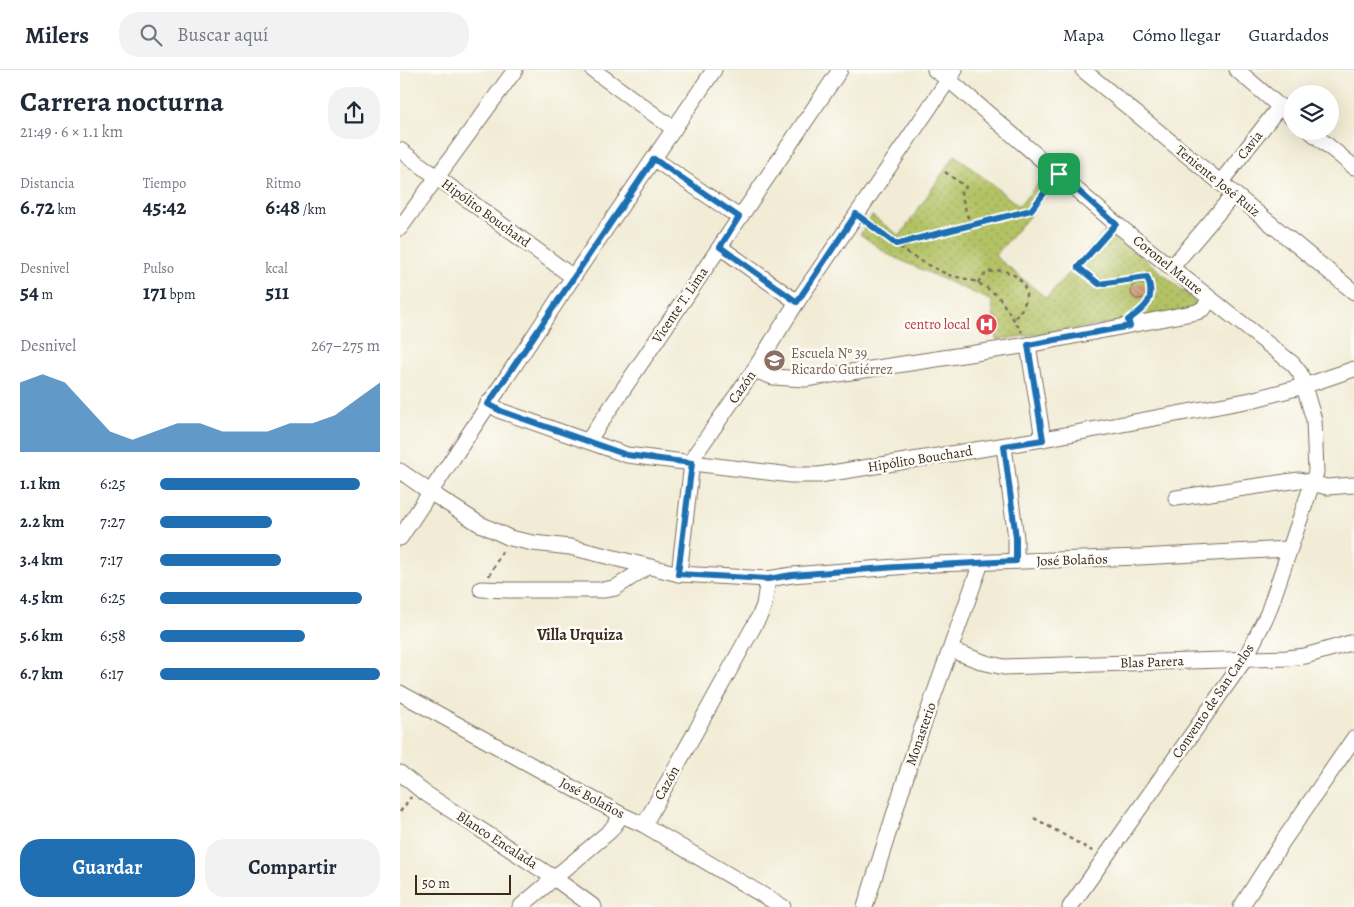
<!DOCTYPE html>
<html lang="es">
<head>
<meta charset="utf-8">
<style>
  :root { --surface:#fff; --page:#f2f2f3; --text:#1f2937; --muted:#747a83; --line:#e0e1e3; --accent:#1f6fb2 }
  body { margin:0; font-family:Alegreya,serif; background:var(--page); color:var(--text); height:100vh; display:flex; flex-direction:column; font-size:19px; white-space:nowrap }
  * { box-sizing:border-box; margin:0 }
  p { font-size:16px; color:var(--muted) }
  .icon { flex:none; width:28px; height:28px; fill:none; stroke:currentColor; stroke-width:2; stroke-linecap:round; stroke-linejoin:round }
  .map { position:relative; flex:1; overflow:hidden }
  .details { display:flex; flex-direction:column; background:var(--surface); width:400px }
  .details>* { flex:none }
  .controls { position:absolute; left:884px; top:15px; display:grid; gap:10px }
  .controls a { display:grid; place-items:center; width:55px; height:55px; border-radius:50%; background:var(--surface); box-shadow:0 5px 20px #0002; font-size:25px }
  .scale { position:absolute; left:15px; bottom:12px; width:96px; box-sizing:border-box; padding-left:5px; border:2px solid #3b2a1e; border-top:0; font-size:14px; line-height:18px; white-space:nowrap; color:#3b2a1e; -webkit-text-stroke:4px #fdfcf7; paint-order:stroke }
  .pin { position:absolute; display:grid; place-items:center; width:42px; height:42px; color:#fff; margin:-21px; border-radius:10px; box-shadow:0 2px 8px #0006 }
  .round { display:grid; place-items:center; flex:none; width:52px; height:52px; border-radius:20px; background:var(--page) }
  .overview { display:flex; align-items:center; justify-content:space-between; height:85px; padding:0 20px }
  h1 { font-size:28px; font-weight:700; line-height:38px }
  .stats { display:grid; grid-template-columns:repeat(3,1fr); gap:8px; height:85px; padding:5px 20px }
  .stats div { display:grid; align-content:center }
  .stats b { font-size:21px; font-weight:700 }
  .stats small { font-size:14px; font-weight:400 }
  .stats p { font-size:14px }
  .chart { height:140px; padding:10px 20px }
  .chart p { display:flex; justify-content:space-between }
  .chart svg { width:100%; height:90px; margin-top:5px; fill:var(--accent); opacity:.7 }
  .primary-button { display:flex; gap:10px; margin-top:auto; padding:10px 20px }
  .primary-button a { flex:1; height:58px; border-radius:20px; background:var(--accent); color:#fff; font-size:20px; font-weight:700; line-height:58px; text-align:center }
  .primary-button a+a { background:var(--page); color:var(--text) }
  ul { padding:0 20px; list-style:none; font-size:16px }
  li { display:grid; grid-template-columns:80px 60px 1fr; align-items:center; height:38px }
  li i { height:12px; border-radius:6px; background:var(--accent) }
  header { display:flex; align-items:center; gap:30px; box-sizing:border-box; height:70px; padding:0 25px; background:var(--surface); border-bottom:1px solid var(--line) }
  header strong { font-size:24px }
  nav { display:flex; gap:28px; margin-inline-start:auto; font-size:18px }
  .search { width:350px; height:45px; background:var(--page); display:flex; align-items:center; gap:12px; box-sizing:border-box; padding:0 18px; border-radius:20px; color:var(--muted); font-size:19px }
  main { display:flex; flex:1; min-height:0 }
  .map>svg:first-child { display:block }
  .park { fill:url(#park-dots); stroke:#777642 }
  .building { fill:url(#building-back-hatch) }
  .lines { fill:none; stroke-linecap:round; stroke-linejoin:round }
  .minor-casing { stroke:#7b6e5e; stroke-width:17 }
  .path { stroke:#7b6e5e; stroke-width:2.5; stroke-dasharray:4 4; stroke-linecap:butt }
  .minor { stroke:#fff; stroke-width:15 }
  .route-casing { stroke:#fff; stroke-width:10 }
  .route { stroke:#1f6fb2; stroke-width:6 }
  .labels { text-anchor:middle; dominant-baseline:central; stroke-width:5; stroke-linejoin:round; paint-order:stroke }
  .street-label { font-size:14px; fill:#3b2a1e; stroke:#fdfcf7 }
  .health-label { font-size:14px; fill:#be3a42; stroke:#fdfcf7; text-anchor:end }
  .education-label { font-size:14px; fill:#785e54; stroke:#fdfcf7; text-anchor:start }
  .quarter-label { font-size:16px; font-weight:bold; fill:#3b2a1e; stroke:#fdfcf7 }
</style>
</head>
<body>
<header>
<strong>Milers</strong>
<div class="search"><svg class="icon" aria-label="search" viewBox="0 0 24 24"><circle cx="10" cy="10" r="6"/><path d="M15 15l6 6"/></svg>Buscar aquí</div>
<nav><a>Mapa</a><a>Cómo llegar</a><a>Guardados</a></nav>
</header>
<main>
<section class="details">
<div class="overview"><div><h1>Carrera nocturna</h1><p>21:49 · 6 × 1.1 km</p></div><a class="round"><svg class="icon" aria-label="share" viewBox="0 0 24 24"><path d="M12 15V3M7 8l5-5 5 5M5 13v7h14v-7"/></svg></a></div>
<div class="stats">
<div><p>Distancia</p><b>6.72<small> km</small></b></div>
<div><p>Tiempo</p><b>45:42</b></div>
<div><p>Ritmo</p><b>6:48<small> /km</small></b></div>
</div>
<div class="stats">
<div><p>Desnivel</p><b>54<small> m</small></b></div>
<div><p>Pulso</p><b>171<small> bpm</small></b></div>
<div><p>kcal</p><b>511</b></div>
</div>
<div class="chart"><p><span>Desnivel</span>267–275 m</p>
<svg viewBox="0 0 160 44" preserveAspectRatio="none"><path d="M0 44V10L10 6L20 10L30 22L40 34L50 38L60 34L70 30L80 30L90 34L100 34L110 34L120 30L130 30L140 26L150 18L160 10V44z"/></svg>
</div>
<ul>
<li><b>1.1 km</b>6:25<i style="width:91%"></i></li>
<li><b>2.2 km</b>7:27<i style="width:51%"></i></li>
<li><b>3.4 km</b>7:17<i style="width:55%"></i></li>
<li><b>4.5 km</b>6:25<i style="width:92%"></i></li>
<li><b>5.6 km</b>6:58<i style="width:66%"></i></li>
<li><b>6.7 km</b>6:17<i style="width:100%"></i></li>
</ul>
<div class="primary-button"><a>Guardar</a><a>Compartir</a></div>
</section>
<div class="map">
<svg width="954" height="837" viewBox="0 0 954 837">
  <defs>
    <pattern id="park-dots" width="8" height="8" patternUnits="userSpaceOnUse" patternTransform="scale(1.25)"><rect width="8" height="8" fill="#b3c265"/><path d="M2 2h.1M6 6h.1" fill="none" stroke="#939e53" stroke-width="1.8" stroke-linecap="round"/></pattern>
    <pattern id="building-back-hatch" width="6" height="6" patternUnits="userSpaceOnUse" patternTransform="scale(1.25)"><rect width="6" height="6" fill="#cf9b75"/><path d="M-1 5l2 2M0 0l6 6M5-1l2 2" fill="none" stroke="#a97f5f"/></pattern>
  </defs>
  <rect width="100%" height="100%" fill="#fdfcf7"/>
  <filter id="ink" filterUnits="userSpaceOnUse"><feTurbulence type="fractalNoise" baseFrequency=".02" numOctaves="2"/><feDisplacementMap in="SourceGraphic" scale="10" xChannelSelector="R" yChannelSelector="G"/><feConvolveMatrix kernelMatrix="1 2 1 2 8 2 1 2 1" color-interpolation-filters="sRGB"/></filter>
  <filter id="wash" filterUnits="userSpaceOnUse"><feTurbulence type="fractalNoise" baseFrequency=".0096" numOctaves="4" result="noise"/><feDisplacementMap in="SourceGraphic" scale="20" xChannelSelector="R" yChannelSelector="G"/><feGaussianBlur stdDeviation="1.12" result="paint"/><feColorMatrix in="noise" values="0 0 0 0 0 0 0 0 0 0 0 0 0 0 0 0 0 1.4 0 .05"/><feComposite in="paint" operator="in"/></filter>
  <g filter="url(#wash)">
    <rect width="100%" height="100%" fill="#f2ecd6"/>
    <polygon class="park" points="555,85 619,136 646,104 657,114 595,186 646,228 708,158 795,231 796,234 790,242 596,270 592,231 489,185 460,164 472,146 500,166"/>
    <g id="blocks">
      <circle class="building" cx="739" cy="221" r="8"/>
    </g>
  </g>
  <g filter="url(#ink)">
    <use href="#blocks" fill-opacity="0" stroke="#7b6e5e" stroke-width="1"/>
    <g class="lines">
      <defs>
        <g id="minor">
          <polyline points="193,0 274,59"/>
          <polyline points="535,0 548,9 715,153 893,294 900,303 914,350 916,402 868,543 845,589 670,837"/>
          <polyline points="683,0 954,222"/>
          <polyline points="837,0 892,47"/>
          <polyline points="910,61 954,97"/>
          <polyline points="0,80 173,207"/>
          <polyline points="254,89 339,147"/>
          <polyline points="820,113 880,36"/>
          <polyline points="0,158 115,0"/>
          <polyline points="320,177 397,232"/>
          <polyline points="772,197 834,124"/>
          <polyline points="628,275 643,369"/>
          <polyline points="354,300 373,307 405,309 628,275 797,242 804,238 810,229"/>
          <polyline points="88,333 101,341 227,385 391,405 419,405 643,369 851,330 904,316 954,299"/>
          <polyline points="188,371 440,0"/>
          <polyline points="604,376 616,468 616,491"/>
          <polyline points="0,401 30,422 78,453 110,468 133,473 170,477 279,504 368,509 392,505 535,494 740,487 889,479"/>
          <polyline points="776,428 899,410 927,417 954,415"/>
          <polyline points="0,468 173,207 314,0"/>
          <polyline points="279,504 292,393 296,383 354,300 397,232 555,0"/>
          <polyline points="81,519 109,520 203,520 215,518 247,497"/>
          <polyline points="551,580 586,593 604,597 887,588 905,586 954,572"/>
          <polyline points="0,623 222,745 244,755 383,837"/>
          <polyline points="0,703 22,721 154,808 194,837"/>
          <polyline points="244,755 360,545 364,535 368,509"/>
          <polyline points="120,837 210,761 222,745"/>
          <polyline points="465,837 515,678 581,493"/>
          <polyline points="841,837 883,771 954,668"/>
        </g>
      </defs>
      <use href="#minor" class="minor-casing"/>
      <g class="path">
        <polyline points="545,102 566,117 561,123 570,155"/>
        <polyline points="468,153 509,184 526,194 549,205 574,211 584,216 598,226 622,262"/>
        <path d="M707,164L678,197L699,214L747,207C754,223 753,226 742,239"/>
        <polyline points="496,174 631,140 651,115"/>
        <path d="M578,213C592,183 651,212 614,249"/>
        <polyline points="89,506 103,480"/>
        <polyline points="0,742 11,727"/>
        <polyline points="634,748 694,782"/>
      </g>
      <use href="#minor" class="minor"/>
    </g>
  </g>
  <g class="lines" filter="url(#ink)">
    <defs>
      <path id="route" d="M254,89L339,147L320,177L397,232L456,144L496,174L631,140L659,104L716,154L678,197L699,214L747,207C756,229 747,237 728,250L730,256L628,275L643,370L604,376L616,468V491L497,497L392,505L368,509L278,504L292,393L227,385L101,341L88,334Z"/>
    </defs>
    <use href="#route" class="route-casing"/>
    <use href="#route" class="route"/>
  </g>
  <defs>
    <symbol id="hospital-disc" viewBox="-11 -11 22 22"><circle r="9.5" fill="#e0444e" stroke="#fdfcf7"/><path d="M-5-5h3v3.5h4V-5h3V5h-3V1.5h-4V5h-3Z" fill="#fff"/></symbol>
    <symbol id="school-disc" viewBox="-11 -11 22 22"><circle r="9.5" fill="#8d6e63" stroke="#fdfcf7"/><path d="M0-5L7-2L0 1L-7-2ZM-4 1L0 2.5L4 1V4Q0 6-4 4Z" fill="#fff"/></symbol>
  </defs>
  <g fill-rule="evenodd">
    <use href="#hospital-disc" x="574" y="242" width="25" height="25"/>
    <use href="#school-disc" x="362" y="278" width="25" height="25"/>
  </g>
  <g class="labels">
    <g class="street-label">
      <text transform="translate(850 75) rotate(-52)">Cavia</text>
      <text transform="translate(818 111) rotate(39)">Teniente José Ruiz</text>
      <text transform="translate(86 143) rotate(36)">Hipólito Bouchard</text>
      <text transform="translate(768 195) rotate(39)">Coronel Maure</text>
      <text transform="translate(280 235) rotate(-56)">Vicente T. Lima</text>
      <text transform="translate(342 317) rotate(-55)">Cazón</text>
      <text transform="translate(520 389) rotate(-9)">Hipólito Bouchard</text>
      <text transform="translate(672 490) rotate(-2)">José Bolaños</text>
      <text transform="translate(752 592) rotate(-2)">Blas Parera</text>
      <text transform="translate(813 631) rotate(-56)">Convento de San Carlos</text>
      <text transform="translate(521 664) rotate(-71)">Monasterio</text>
      <text transform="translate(267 713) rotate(-61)">Cazón</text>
      <text transform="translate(192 728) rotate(28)">José Bolaños</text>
      <text transform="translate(97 770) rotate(33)">Blanco Encalada</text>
    </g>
    <g class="health-label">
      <text x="570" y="254">centro local</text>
    </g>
    <g class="education-label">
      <text x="391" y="283">Escuela Nº 39<tspan x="391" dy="16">Ricardo Gutiérrez</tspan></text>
    </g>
    <g class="quarter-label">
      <text x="180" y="565">Villa Urquiza</text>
    </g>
  </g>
</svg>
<div class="controls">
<a><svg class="icon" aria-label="layers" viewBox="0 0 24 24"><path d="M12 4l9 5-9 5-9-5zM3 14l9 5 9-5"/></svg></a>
</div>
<div class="scale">50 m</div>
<div class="pin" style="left:659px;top:104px;background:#1e9e55"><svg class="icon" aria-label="arrive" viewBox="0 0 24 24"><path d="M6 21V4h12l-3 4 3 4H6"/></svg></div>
</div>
</main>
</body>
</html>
